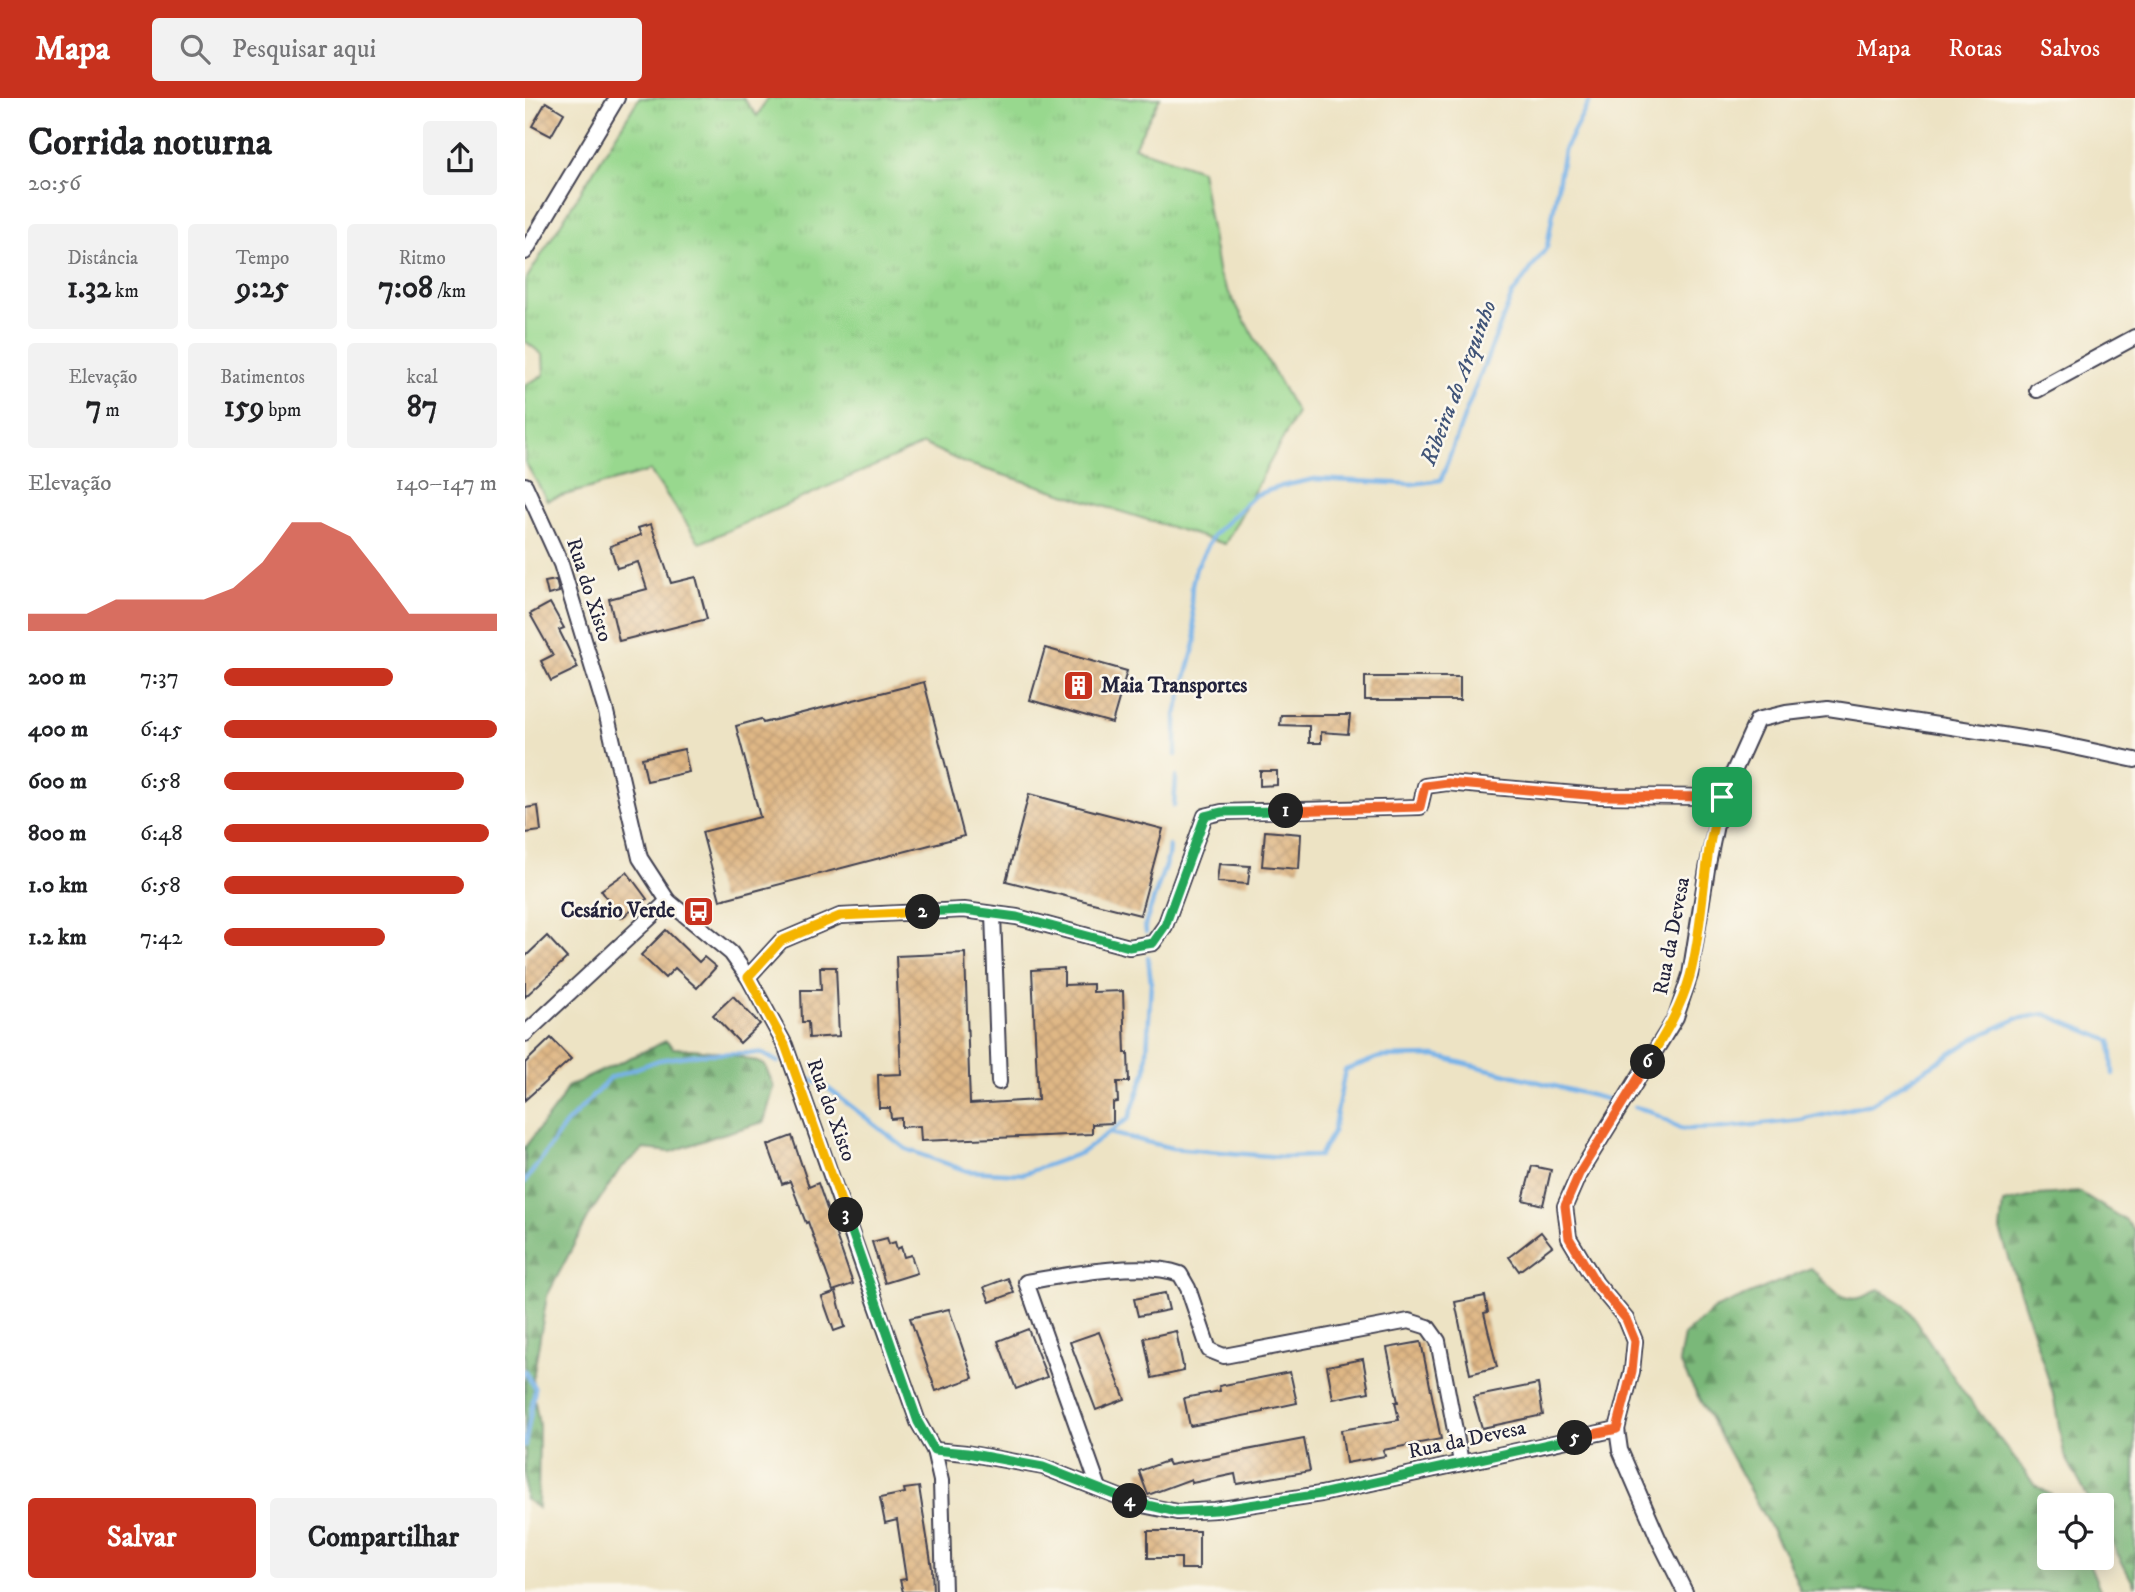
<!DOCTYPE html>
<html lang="pt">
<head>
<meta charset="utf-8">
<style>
  :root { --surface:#fff; --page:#f2f2f2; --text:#202124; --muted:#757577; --accent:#c8321e }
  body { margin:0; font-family:"IM FELL DW Pica",serif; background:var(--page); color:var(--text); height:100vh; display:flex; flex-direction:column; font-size:26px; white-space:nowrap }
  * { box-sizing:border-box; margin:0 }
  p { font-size:23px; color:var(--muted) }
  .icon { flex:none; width:38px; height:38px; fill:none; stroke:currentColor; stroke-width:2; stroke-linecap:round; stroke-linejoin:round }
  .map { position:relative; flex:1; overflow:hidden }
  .panel { display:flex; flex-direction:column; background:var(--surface); width:525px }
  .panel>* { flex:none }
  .tools { position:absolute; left:1512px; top:1395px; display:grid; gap:14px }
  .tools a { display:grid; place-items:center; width:77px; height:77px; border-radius:7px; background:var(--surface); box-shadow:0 4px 18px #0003; font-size:35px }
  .pin { position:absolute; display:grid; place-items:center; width:60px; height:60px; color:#fff; margin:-30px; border-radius:14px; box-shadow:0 4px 10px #0006 }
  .km { position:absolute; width:35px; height:35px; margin:-18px; border-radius:50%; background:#222; color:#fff; font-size:19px; line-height:35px; text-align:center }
  .round { display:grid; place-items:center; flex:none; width:74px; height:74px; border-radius:7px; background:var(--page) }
  .overview { display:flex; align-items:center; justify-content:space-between; height:119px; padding:0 28px }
  h1 { font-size:38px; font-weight:700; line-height:52px }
  .stats { display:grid; grid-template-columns:repeat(3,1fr); gap:10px; height:119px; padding:7px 28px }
  .stats div { display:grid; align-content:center; border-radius:7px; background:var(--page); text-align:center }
  .stats b { font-size:30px; font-weight:700 }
  .stats small { font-size:19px; font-weight:400 }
  .stats p { font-size:19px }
  .chart { height:196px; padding:14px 28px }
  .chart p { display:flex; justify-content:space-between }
  .chart svg { width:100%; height:126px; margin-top:7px; fill:var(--accent); opacity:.7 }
  .cta { display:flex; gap:14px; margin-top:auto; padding:14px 28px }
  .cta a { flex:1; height:80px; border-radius:7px; background:var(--accent); color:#fff; font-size:28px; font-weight:700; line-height:80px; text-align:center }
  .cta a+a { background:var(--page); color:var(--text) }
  ul { padding:0 28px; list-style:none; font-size:23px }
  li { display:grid; grid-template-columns:112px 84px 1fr; align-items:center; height:52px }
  li i { height:18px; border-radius:9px; background:var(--accent) }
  header { display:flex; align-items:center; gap:42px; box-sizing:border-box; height:98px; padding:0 35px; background:var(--accent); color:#fff }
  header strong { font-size:33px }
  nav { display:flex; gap:38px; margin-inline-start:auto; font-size:24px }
  .search { width:490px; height:63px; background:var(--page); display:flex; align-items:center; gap:18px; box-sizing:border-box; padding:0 24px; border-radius:7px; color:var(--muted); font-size:26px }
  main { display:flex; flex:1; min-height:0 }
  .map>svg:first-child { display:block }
  .grass { fill:url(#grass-tufts); stroke:#5d7d64; stroke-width:2 }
  .forest { fill:url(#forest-firs); stroke:#4e6d5a; stroke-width:2 }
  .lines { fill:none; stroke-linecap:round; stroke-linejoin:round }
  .stream { stroke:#77b2e8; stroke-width:4.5 }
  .building { fill:url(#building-cross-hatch) }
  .minor-casing { stroke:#403f50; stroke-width:18 }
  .minor { stroke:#fff; stroke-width:14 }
  .split-1-casing { stroke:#fff; stroke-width:14 }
  .split-2-casing { stroke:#fff; stroke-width:14 }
  .split-3-casing { stroke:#fff; stroke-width:14 }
  .split-4-casing { stroke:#fff; stroke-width:14 }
  .split-5-casing { stroke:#fff; stroke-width:14 }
  .split-6-casing { stroke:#fff; stroke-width:14 }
  .split-7-casing { stroke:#fff; stroke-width:14 }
  .split-1 { stroke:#f0652b; stroke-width:9 }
  .split-2 { stroke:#22a559; stroke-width:9 }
  .split-3 { stroke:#f5b400; stroke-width:9 }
  .split-4 { stroke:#22a559; stroke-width:9 }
  .split-5 { stroke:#22a559; stroke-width:9 }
  .split-6 { stroke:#f0652b; stroke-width:9 }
  .split-7 { stroke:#f5b400; stroke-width:9 }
  .labels { text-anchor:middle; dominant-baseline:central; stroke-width:5; stroke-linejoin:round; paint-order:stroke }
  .street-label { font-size:21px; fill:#22223b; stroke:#fbf7ec }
  .poi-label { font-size:21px; font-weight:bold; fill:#22223b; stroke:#fbf7ec; text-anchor:start }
  .water-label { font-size:23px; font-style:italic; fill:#405478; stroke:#fbf7ec }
</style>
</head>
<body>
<header>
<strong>Mapa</strong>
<div class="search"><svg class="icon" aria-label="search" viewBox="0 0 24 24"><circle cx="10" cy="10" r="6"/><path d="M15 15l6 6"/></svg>Pesquisar aqui</div>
<nav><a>Mapa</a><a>Rotas</a><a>Salvos</a></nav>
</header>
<main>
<section class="panel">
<div class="overview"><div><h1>Corrida noturna</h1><p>20:56</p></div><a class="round"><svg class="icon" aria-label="share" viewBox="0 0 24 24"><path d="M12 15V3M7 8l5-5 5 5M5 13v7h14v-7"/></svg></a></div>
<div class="stats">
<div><p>Distância</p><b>1.32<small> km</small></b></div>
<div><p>Tempo</p><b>9:25</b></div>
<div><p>Ritmo</p><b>7:08<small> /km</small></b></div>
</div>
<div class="stats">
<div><p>Elevação</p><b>7<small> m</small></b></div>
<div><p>Batimentos</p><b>159<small> bpm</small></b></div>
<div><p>kcal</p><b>87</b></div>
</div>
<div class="chart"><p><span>Elevação</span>140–147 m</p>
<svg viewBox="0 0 160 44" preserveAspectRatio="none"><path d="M0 44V38L10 38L20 38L30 33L40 33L50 33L60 33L70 29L80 20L90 6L100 6L110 11L120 24L130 38L140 38L150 38L160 38V44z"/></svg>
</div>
<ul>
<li><b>200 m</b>7:37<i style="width:62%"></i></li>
<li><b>400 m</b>6:45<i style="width:100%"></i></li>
<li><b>600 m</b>6:58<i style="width:88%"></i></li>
<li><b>800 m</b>6:48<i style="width:97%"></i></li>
<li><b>1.0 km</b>6:58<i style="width:88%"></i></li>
<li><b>1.2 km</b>7:42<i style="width:59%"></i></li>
</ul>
<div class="cta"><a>Salvar</a><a>Compartilhar</a></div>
</section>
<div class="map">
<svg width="1610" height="1494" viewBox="0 0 1610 1494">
  <defs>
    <pattern id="grass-tufts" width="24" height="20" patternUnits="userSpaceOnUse" patternTransform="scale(1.75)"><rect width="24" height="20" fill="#98d88e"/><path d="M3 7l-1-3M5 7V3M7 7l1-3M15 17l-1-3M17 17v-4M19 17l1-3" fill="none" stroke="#83b97b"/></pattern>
    <pattern id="forest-firs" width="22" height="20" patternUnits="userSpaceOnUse" patternTransform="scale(1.75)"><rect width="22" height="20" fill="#7ab879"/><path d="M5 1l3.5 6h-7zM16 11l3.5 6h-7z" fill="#649564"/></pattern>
    <pattern id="building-cross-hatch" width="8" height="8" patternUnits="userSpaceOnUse" patternTransform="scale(1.75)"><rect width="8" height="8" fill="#dfb785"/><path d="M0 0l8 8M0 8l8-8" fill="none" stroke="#bf9d74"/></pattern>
  </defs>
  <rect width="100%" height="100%" fill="#fbf7ec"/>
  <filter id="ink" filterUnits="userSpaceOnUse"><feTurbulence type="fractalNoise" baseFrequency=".0143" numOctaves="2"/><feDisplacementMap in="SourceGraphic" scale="14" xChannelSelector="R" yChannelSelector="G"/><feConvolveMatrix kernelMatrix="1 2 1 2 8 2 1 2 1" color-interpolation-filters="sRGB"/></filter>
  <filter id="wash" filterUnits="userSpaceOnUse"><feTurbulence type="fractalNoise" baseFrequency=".00686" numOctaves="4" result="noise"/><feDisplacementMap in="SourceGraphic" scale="28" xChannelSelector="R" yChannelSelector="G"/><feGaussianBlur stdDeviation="1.57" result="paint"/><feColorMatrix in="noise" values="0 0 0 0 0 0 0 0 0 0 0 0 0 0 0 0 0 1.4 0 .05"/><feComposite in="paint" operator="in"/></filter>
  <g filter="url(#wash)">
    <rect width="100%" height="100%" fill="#ede3c4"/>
    <polygon class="grass" points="114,0 218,0 232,18 243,0 635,0 609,49 676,72 694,177 772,315 700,446 437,364 399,346 175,445 125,373 22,402 0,364 0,287 19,277 18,257 0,243 0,183"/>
    <g class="forest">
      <path d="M141,943L148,950C180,951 211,955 240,967L249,989L239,1024L191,1038L146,1054L119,1051L95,1071L65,1116L22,1198L7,1286L14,1327L13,1410L0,1401V1049L35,1003L42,989Z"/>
      <polygon points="1555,1094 1601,1123 1610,1133 1610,1489 1577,1426 1577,1407 1567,1407 1539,1356 1528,1296 1475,1132 1478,1105 1513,1097"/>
      <path d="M1286,1170C1312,1194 1319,1213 1354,1191L1380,1207L1440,1296L1510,1387L1538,1404L1540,1407H1524V1460H1562L1576,1494H1276L1262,1460L1154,1264L1159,1237L1189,1211Z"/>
    </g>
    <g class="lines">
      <g class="stream">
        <polyline points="651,657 651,617 671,542 666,503 667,487 671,470 689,436 730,397 757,388 790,381 887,386 916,382 942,311 987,197 1022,149 1039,52 1066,0"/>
        <polyline points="649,708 651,679"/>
        <polyline points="621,834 620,827 643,759 644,748"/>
        <polyline points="285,981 304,991 381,1051 442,1073 498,1076 556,1055 604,1020 621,972 626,884 623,859"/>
        <polyline points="1110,1009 1125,1013 1157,1031 1200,1030 1276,1022 1346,1006 1452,939 1491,921 1520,916 1586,943 1588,976"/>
        <polyline points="585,1035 647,1050 756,1059 794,1058 808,1034 820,972 855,959 910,958 1085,1002"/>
        <polyline points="0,1084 40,1027 85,980 134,962 175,956 237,955 253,964"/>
        <polyline points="0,1273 10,1291 0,1347"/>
      </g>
    </g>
    <g id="blocks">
      <g class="building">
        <polygon points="21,4 39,15 26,38 7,28"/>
        <polygon points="126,426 146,485 171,479 182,521 94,543 84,501 122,491 113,464 92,470 85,448 116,437 113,430"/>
        <polygon points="31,482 34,494 23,497 20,484"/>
        <polygon points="25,505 39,530 34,532 53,570 26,583 16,563 28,557 5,516"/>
        <polygon points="520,550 602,573 587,625 505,602"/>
        <rect x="840" y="579" width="95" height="23"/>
        <polygon points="399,584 439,738 195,802 177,734 235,719 211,628 236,621 238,625"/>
        <polygon points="756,617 825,617 823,636 796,634 796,645 784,645 784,628 755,627"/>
        <polygon points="159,651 164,674 122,683 117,660"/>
        <polygon points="735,673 752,673 752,687 735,688"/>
        <polygon points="504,696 638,731 615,817 481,783"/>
        <polygon points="13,708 16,733 0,735 0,710"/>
        <polygon points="740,733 776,736 774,771 737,768"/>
        <polygon points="694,766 725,768 723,786 692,784"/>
        <polygon points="102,774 122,801 96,820 76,792"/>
        <polygon points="141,832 174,864 179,859 191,869 172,890 150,870 140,880 116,857"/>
        <polygon points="22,838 42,860 0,899 0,859"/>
        <polygon points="440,855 445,1006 513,1002 507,872 539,870 539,887 568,886 568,894 598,893 600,955 603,955 604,984 592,984 593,1004 588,1005 588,1025 567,1026 567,1036 396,1043 395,1028 376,1029 376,1020 366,1021 365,1010 354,1010 353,977 376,976 371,858"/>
        <polygon points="295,869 311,869 314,938 284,940 283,924 277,924 276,892 296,892"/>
        <polygon points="208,898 235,926 215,945 188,917"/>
        <polygon points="26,940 46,961 0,1002 0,965"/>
        <polygon points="267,1038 284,1089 293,1085 328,1186 308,1193 283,1124 281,1125 265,1083 257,1086 243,1047"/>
        <polygon points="1007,1068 1026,1072 1018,1107 998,1102"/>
        <polygon points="1016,1134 1027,1148 994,1173 984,1159"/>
        <polygon points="362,1140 364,1146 370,1144 372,1151 376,1149 379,1159 386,1157 392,1175 360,1185 347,1144"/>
        <polygon points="483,1180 489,1195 465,1204 459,1189"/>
        <polygon points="311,1194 320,1229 309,1233 297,1199"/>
        <polygon points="640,1195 644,1212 613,1218 609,1201"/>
        <polygon points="960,1198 963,1214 959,1215 972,1269 945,1276 930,1204"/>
        <polygon points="424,1211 448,1280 411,1293 385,1220"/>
        <polygon points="503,1231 522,1279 491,1291 473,1243"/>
        <polygon points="651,1233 659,1273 627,1280 619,1240"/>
        <polygon points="574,1234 600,1301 571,1312 545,1244"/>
        <polygon points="896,1244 916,1341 858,1352 860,1358 821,1365 816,1332 874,1322 870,1304 873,1304 862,1250"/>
        <polygon points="838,1261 844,1294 808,1301 802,1268"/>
        <polygon points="765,1274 772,1305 739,1312 739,1314 665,1328 659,1300 695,1293 694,1288"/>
        <polygon points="1013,1286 1018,1317 957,1330 948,1299"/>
        <polygon points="779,1341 785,1373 712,1386 710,1376 667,1385 666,1381 623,1397 614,1373 642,1363 644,1367"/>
        <polygon points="394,1389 407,1470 408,1494 378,1494 375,1482 381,1481 372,1422 360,1425 355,1400 380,1395 379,1391"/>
        <polygon points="623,1433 674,1433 674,1471 656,1471 656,1460 623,1460"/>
      </g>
    </g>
  </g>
  <g filter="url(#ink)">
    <use href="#blocks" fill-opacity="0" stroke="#403f50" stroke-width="2"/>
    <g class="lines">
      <defs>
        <g id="minor">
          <polyline points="0,154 92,0"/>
          <polyline points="1512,292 1610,239"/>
          <polyline points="0,387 36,466 81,614 115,760 143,803 206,855 223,879 260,947 393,1324 409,1352 416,1383 419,1494"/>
          <polyline points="468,816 474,984"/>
          <polyline points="223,879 256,843 315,818 439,812 492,819 604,849 628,845 640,828 680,718 697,714 895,709 900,688 922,685 1074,698 1197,699"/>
          <polyline points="0,936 143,803"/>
          <polyline points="1092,1331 1095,1352 1134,1442 1160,1494"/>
          <polyline points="409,1352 441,1355 518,1369 612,1406 652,1414 690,1412 796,1396 1092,1331 1107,1273 1110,1243 1101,1221 1071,1185 1044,1140 1040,1108 1054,1076 1151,919 1165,877 1182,771 1196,702 1232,622 1261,615 1303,610 1530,645 1610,662"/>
          <path d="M574,1390L501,1184C541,1177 618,1162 655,1176L663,1190L684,1252L699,1258L884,1223L903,1229L913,1243L936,1364"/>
        </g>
      </defs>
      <use href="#minor" class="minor-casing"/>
      <use href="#minor" class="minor"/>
    </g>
  </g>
  <g class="lines" filter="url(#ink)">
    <defs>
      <polyline id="split-1" points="761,713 895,709 900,688 922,685 1074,698 1197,699"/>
      <polyline id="split-2" points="398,814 439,812 492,819 604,849 628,845 640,828 680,718 697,714 761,713"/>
      <polyline id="split-3" points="321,1117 260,947 223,879 256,843 315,818 398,814"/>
      <polyline id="split-4" points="321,1117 393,1324 409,1352 442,1355 518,1369 605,1403"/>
      <polyline id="split-5" points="605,1403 652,1414 691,1412 796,1396 1050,1340"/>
      <polyline id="split-6" points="1050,1340 1092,1331 1107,1273 1110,1243 1101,1221 1071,1185 1044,1140 1040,1108 1054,1076 1123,964"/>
      <path id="split-7" d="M1123,964C1140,936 1156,910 1165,878C1180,822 1177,754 1197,699"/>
    </defs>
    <use href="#split-1" class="split-1-casing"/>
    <use href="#split-2" class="split-2-casing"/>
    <use href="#split-3" class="split-3-casing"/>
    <use href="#split-4" class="split-4-casing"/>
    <use href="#split-5" class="split-5-casing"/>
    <use href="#split-6" class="split-6-casing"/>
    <use href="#split-7" class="split-7-casing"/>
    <use href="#split-1" class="split-1"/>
    <use href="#split-2" class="split-2"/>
    <use href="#split-3" class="split-3"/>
    <use href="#split-4" class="split-4"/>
    <use href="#split-5" class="split-5"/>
    <use href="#split-6" class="split-6"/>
    <use href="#split-7" class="split-7"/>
  </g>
  <defs>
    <symbol id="building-square" viewBox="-11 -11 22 22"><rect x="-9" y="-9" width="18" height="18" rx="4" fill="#c8321e" stroke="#fbf7ec"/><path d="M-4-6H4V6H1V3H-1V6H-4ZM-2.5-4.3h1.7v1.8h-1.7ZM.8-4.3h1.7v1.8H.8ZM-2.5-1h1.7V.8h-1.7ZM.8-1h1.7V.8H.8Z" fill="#fff"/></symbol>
    <symbol id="bus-square" viewBox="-11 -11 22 22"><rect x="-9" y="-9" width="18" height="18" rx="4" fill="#c8321e" stroke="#fbf7ec"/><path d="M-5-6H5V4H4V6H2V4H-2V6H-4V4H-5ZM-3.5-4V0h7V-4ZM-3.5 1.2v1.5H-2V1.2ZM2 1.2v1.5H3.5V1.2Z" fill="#fff"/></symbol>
  </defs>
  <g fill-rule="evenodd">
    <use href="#building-square" x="536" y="570" width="35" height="35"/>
    <use href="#bus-square" x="156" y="796" width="35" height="35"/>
  </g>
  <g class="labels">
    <g class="street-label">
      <text transform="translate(64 492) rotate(72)">Rua do Xisto</text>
      <text transform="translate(1147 838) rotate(-79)">Rua da Devesa</text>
      <text transform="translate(306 1012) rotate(70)">Rua do Xisto</text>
      <text transform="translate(942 1342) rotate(-12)">Rua da Devesa</text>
    </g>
    <g class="poi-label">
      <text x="576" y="588">Maia Transportes</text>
      <text x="150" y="813" text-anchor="end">Cesário Verde</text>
    </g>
    <g class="water-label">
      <text transform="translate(934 285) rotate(-69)">Ribeira do Arquinho</text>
    </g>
  </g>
</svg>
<div class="tools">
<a><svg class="icon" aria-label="locate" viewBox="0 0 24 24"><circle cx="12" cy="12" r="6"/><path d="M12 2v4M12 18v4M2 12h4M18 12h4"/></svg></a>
</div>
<div class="pin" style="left:1197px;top:699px;background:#1e9e55"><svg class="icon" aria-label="arrive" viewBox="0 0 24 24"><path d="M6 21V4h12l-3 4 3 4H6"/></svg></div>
<b class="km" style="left:761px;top:713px">1</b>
<b class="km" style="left:398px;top:814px">2</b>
<b class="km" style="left:321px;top:1117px">3</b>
<b class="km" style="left:605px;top:1403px">4</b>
<b class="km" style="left:1050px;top:1340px">5</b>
<b class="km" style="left:1123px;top:964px">6</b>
</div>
</main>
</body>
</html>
